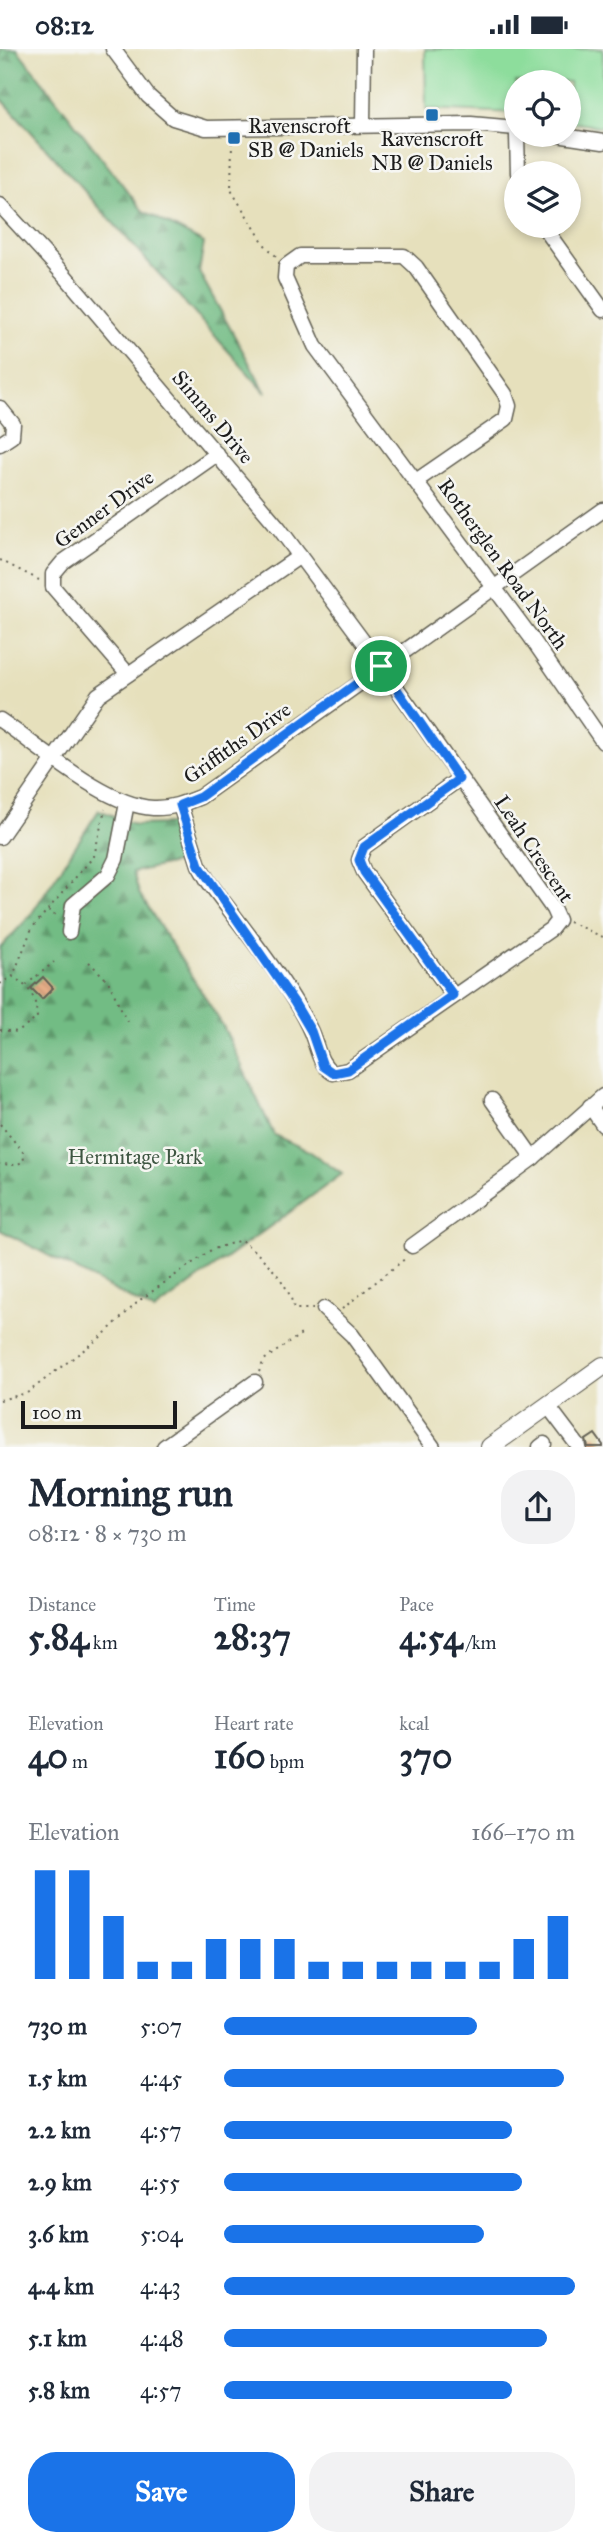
<!DOCTYPE html>
<html lang="en">
<head>
<meta charset="utf-8">
<style>
  :root { --surface:#fff; --page:#f2f2f3; --text:#1f2937; --muted:#747a83; --accent:#1a73e8 }
  body { margin:0; font-family:"IM FELL Great Primer",serif; background:var(--page); color:var(--text); height:100vh; display:flex; flex-direction:column; font-size:26px; white-space:nowrap }
  * { box-sizing:border-box; margin:0 }
  p { font-size:23px; color:var(--muted) }
  .icon { flex:none; width:38px; height:38px; fill:none; stroke:currentColor; stroke-width:2; stroke-linecap:round; stroke-linejoin:round }
  .map { position:relative; height:1398px; overflow:hidden }
  .details { display:flex; flex-direction:column; background:var(--surface); flex:1 }
  .details>* { flex:none }
  .controls { position:absolute; left:504px; top:21px; display:grid; gap:14px }
  .controls a { display:grid; place-items:center; width:77px; height:77px; border-radius:50%; background:var(--surface); box-shadow:0 4px 10px #0003; font-size:35px }
  .scale { position:absolute; left:21px; bottom:18px; width:156px; box-sizing:border-box; padding-left:7px; border:4px solid #1c1c1c; border-top:0; font-size:19px; line-height:24px; white-space:nowrap; color:#1c1c1c; -webkit-text-stroke:5px #f6f6f2; paint-order:stroke }
  .pin { position:absolute; display:grid; place-items:center; width:60px; height:60px; color:#fff; margin:-30px; border:4px solid #fff; border-radius:50%; box-shadow:0 2px 7px #0007 }
  .round { display:grid; place-items:center; flex:none; width:74px; height:74px; border-radius:28px; background:var(--page) }
  .overview { display:flex; align-items:center; justify-content:space-between; height:119px; padding:0 28px }
  h1 { font-size:38px; font-weight:800; line-height:52px }
  .figures { display:grid; grid-template-columns:repeat(3,1fr); gap:10px; height:119px; padding:7px 28px }
  .figures div { display:grid; align-content:center }
  .figures b { font-size:35px; font-weight:800 }
  .figures small { font-size:19px; font-weight:400 }
  .figures p { font-size:19px }
  .chart { height:196px; padding:14px 28px }
  .chart p { display:flex; justify-content:space-between }
  .chart svg { width:100%; height:126px; margin-top:7px; stroke:var(--accent); stroke-width:6 }
  .action { display:flex; gap:14px; margin-top:auto; padding:14px 28px }
  .action a { flex:1; height:80px; border-radius:28px; background:var(--accent); color:#fff; font-size:28px; font-weight:800; line-height:80px; text-align:center }
  .action a+a { background:var(--page); color:var(--text) }
  ul { padding:0 28px; list-style:none; font-size:23px }
  li { display:grid; grid-template-columns:112px 84px 1fr; align-items:center; height:52px }
  li i { height:18px; border-radius:9px; background:var(--accent) }
  .status { display:flex; justify-content:space-between; align-items:center; height:49px; padding:0 35px; background:var(--surface); direction:ltr }
  .status svg { height:19px; fill:currentColor }
  .map>svg:first-child { display:block }
  .green { fill:#8ddd9c; stroke:#547c5c; stroke-width:2 }
  .forest { fill:url(#forest-firs); stroke:#476c50; stroke-width:2 }
  .building { fill:url(#building-back-hatch) }
  .lines { fill:none; stroke-linecap:round; stroke-linejoin:round }
  .minor-casing { stroke:#636154; stroke-width:17 }
  .major-casing { stroke:#636154; stroke-width:20 }
  .path { stroke:#636154; stroke-width:2; stroke-dasharray:2 5; stroke-linecap:butt }
  .minor { stroke:#fff; stroke-width:14 }
  .major { stroke:#fff; stroke-width:18 }
  .route-casing { stroke:#fff; stroke-width:14 }
  .route { stroke:#1a73e8; stroke-width:9 }
  .poi-dot { fill:#1f6fb2; stroke:#f6f6f2; stroke-width:2.5 }
  .labels { text-anchor:middle; dominant-baseline:central; stroke-width:5; stroke-linejoin:round; paint-order:stroke }
  .poi-label { font-size:21px; fill:#1c1c1c; stroke:#f6f6f2; text-anchor:start }
  .street-label { font-size:21px; fill:#1c1c1c; stroke:#f6f6f2 }
  .park-label { font-size:21px; fill:#3e5642; stroke:#f6f6f2 }
</style>
</head>
<body>
<div class="status"><b>08:12</b><svg viewBox="0 0 49 12"><path d="M0 12V9h3v3zM5 12V6h3v6zM10 12V3h3v9zM15 12V0h3v12zM26 1h20v11H26zM47 4h2v5h-2z"/></svg></div>
<div class="map">
<svg width="603" height="1398" viewBox="0 0 603 1398">
  <defs>
    <pattern id="forest-firs" width="22" height="20" patternUnits="userSpaceOnUse" patternTransform="scale(1.75)"><rect width="22" height="20" fill="#72bc84"/><path d="M5 1l3.5 6h-7zM16 11l3.5 6h-7z" fill="#5d986b"/></pattern>
    <pattern id="building-back-hatch" width="6" height="6" patternUnits="userSpaceOnUse" patternTransform="scale(1.75)"><rect width="6" height="6" fill="#e6ad87"/><path d="M-1 5l2 2M0 0l6 6M5-1l2 2" fill="none" stroke="#c59474"/></pattern>
  </defs>
  <rect width="100%" height="100%" fill="#f6f6f2"/>
  <filter id="ink" filterUnits="userSpaceOnUse"><feTurbulence type="fractalNoise" baseFrequency=".0143" numOctaves="2"/><feDisplacementMap in="SourceGraphic" scale="14" xChannelSelector="R" yChannelSelector="G"/><feConvolveMatrix kernelMatrix="1 2 1 2 8 2 1 2 1" color-interpolation-filters="sRGB"/></filter>
  <filter id="wash" filterUnits="userSpaceOnUse"><feTurbulence type="fractalNoise" baseFrequency=".00686" numOctaves="4" result="noise"/><feDisplacementMap in="SourceGraphic" scale="28" xChannelSelector="R" yChannelSelector="G"/><feGaussianBlur stdDeviation="1.57" result="paint"/><feColorMatrix in="noise" values="0 0 0 0 0 0 0 0 0 0 0 0 0 0 0 0 0 1.4 0 .05"/><feComposite in="paint" operator="in"/></filter>
  <g filter="url(#wash)">
    <rect width="100%" height="100%" fill="#e6e0bc"/>
    <polygon class="green" points="425,0 603,0 603,78 569,73 569,33 516,33 516,64 426,60"/>
    <g class="forest">
      <polygon points="0,0 17,0 143,162 204,194 199,223 266,344 0,48"/>
      <polygon points="99,761 135,776 171,775 180,813 133,823 139,844 223,977 274,1086 309,1102 342,1125 154,1262 0,1181 0,899 30,867"/>
    </g>
    <g id="blocks">
      <g class="building">
        <polygon points="43,928 53,939 42,950 31,939"/>
        <polygon points="595,1385 603,1396 603,1398 588,1398 586,1391"/>
      </g>
    </g>
  </g>
  <g filter="url(#ink)">
    <use href="#blocks" fill-opacity="0" stroke="#636154" stroke-width="2"/>
    <g class="lines">
      <defs>
        <g id="minor">
          <polyline points="113,0 148,47 173,69 206,79 471,75 516,79"/>
          <polyline points="363,75 364,0"/>
          <polyline points="517,86 518,124"/>
          <polyline points="557,86 603,93"/>
          <path d="M0,156L66,228L279,479L374,607L553,860L558,871L551,880L348,1021L333,1024C318,1014 318,999 311,983C290,935 240,876 208,832L199,816L180,756"/>
          <polyline points="543,177 603,261"/>
          <polyline points="0,359 13,375 12,387 0,395"/>
          <polyline points="416,432 506,370 509,357 505,345 416,218 404,207 300,207 286,217 285,229 315,297 530,587 603,693"/>
          <polyline points="128,625 53,538 53,525 63,513 217,405"/>
          <path d="M0,671C40,698 106,757 153,759C169,760 185,754 200,748L603,461"/>
          <polyline points="0,788 98,646 300,507"/>
          <polyline points="69,883 73,856 108,826 116,810 127,754"/>
          <polyline points="453,946 364,823 359,811 364,798 459,730"/>
          <polyline points="492,1051 533,1109"/>
          <polyline points="590,1057 603,1076"/>
          <polyline points="412,1197 533,1109 603,1047"/>
          <polyline points="324,1260 352,1286 433,1398"/>
          <polyline points="548,1357 579,1398"/>
          <polyline points="164,1398 255,1333"/>
          <polyline points="540,1398 544,1395"/>
        </g>
        <polyline id="major" points="490,1398 603,1317"/>
      </defs>
      <use href="#minor" class="minor-casing"/>
      <use href="#major" class="major-casing"/>
      <g class="path">
        <polyline points="232,93 231,141 265,196 278,209"/>
        <polyline points="0,511 39,531"/>
        <polyline points="48,861 57,867"/>
        <polyline points="569,873 603,888"/>
        <polyline points="89,913 108,932 127,972"/>
        <polyline points="0,935 13,927 32,879 94,807 105,760"/>
        <polyline points="26,936 54,913"/>
        <path d="M0,981L18,983L37,969C36,948 31,939 13,928"/>
        <polyline points="0,1075 23,1103 24,1112 16,1116 0,1115"/>
        <polyline points="342,1260 406,1209"/>
        <polyline points="259,1323 264,1311 304,1283"/>
        <path d="M0,1351L27,1344L102,1287L140,1251L211,1201L241,1191C263,1208 289,1233 294,1260H313"/>
      </g>
      <use href="#minor" class="minor"/>
      <use href="#major" class="major"/>
    </g>
  </g>
  <g class="lines" filter="url(#ink)">
    <defs>
      <polygon id="route" points="381,617 459,730 364,798 359,811 364,823 453,946 348,1021 333,1024 323,1017 311,982 294,953 199,816 180,756 200,748"/>
    </defs>
    <use href="#route" class="route-casing"/>
    <use href="#route" class="route"/>
  </g>
  <g class="poi-dot">
    <rect x="425" y="59" width="14" height="14" rx="3.5"/>
    <rect x="227" y="82" width="14" height="14" rx="3.5"/>
  </g>
  <g class="labels">
    <g class="poi-label">
      <text x="248" y="77">Ravenscroft<tspan x="248" dy="24">SB @ Daniels</tspan></text>
      <text x="432" y="90" text-anchor="middle">Ravenscroft<tspan x="432" dy="24">NB @ Daniels</tspan></text>
    </g>
    <g class="street-label">
      <text transform="translate(213 368) rotate(50)">Simms Drive</text>
      <text transform="translate(104 460) rotate(-36)">Genner Drive</text>
      <text transform="translate(503 515) rotate(54)">Rotherglen Road North</text>
      <text transform="translate(237 694) rotate(-35)">Griffiths Drive</text>
      <text transform="translate(534 800) rotate(56)">Leah Crescent</text>
    </g>
    <g class="park-label">
      <text x="135" y="1108">Hermitage Park</text>
    </g>
  </g>
</svg>
<div class="controls">
<a><svg class="icon" aria-label="locate" viewBox="0 0 24 24"><circle cx="12" cy="12" r="6"/><path d="M12 2v4M12 18v4M2 12h4M18 12h4"/></svg></a>
<a><svg class="icon" aria-label="layers" viewBox="0 0 24 24"><path d="M12 4l9 5-9 5-9-5zM3 14l9 5 9-5"/></svg></a>
</div>
<div class="scale">100 m</div>
<div class="pin" style="left:381px;top:617px;background:#1e9e55"><svg class="icon" aria-label="arrive" viewBox="0 0 24 24"><path d="M6 21V4h12l-3 4 3 4H6"/></svg></div>
</div>
<section class="details">
<div class="overview"><div><h1>Morning run</h1><p>08:12 · 8 × 730 m</p></div><a class="round"><svg class="icon" aria-label="share" viewBox="0 0 24 24"><path d="M12 15V3M7 8l5-5 5 5M5 13v7h14v-7"/></svg></a></div>
<div class="figures">
<div><p>Distance</p><b>5.84<small> km</small></b></div>
<div><p>Time</p><b>28:37</b></div>
<div><p>Pace</p><b>4:54<small> /km</small></b></div>
</div>
<div class="figures">
<div><p>Elevation</p><b>40<small> m</small></b></div>
<div><p>Heart rate</p><b>160<small> bpm</small></b></div>
<div><p>kcal</p><b>370</b></div>
</div>
<div class="chart"><p><span>Elevation</span>166–170 m</p>
<svg viewBox="0 0 160 44" preserveAspectRatio="none"><path d="M5 44V6M15 44V6M25 44V22M35 44V38M45 44V38M55 44V30M65 44V30M75 44V30M85 44V38M95 44V38M105 44V38M115 44V38M125 44V38M135 44V38M145 44V30M155 44V22"/></svg>
</div>
<ul>
<li><b>730 m</b>5:07<i style="width:72%"></i></li>
<li><b>1.5 km</b>4:45<i style="width:97%"></i></li>
<li><b>2.2 km</b>4:57<i style="width:82%"></i></li>
<li><b>2.9 km</b>4:55<i style="width:85%"></i></li>
<li><b>3.6 km</b>5:04<i style="width:74%"></i></li>
<li><b>4.4 km</b>4:43<i style="width:100%"></i></li>
<li><b>5.1 km</b>4:48<i style="width:92%"></i></li>
<li><b>5.8 km</b>4:57<i style="width:82%"></i></li>
</ul>
<div class="action"><a>Save</a><a>Share</a></div>
</section>
</body>
</html>
